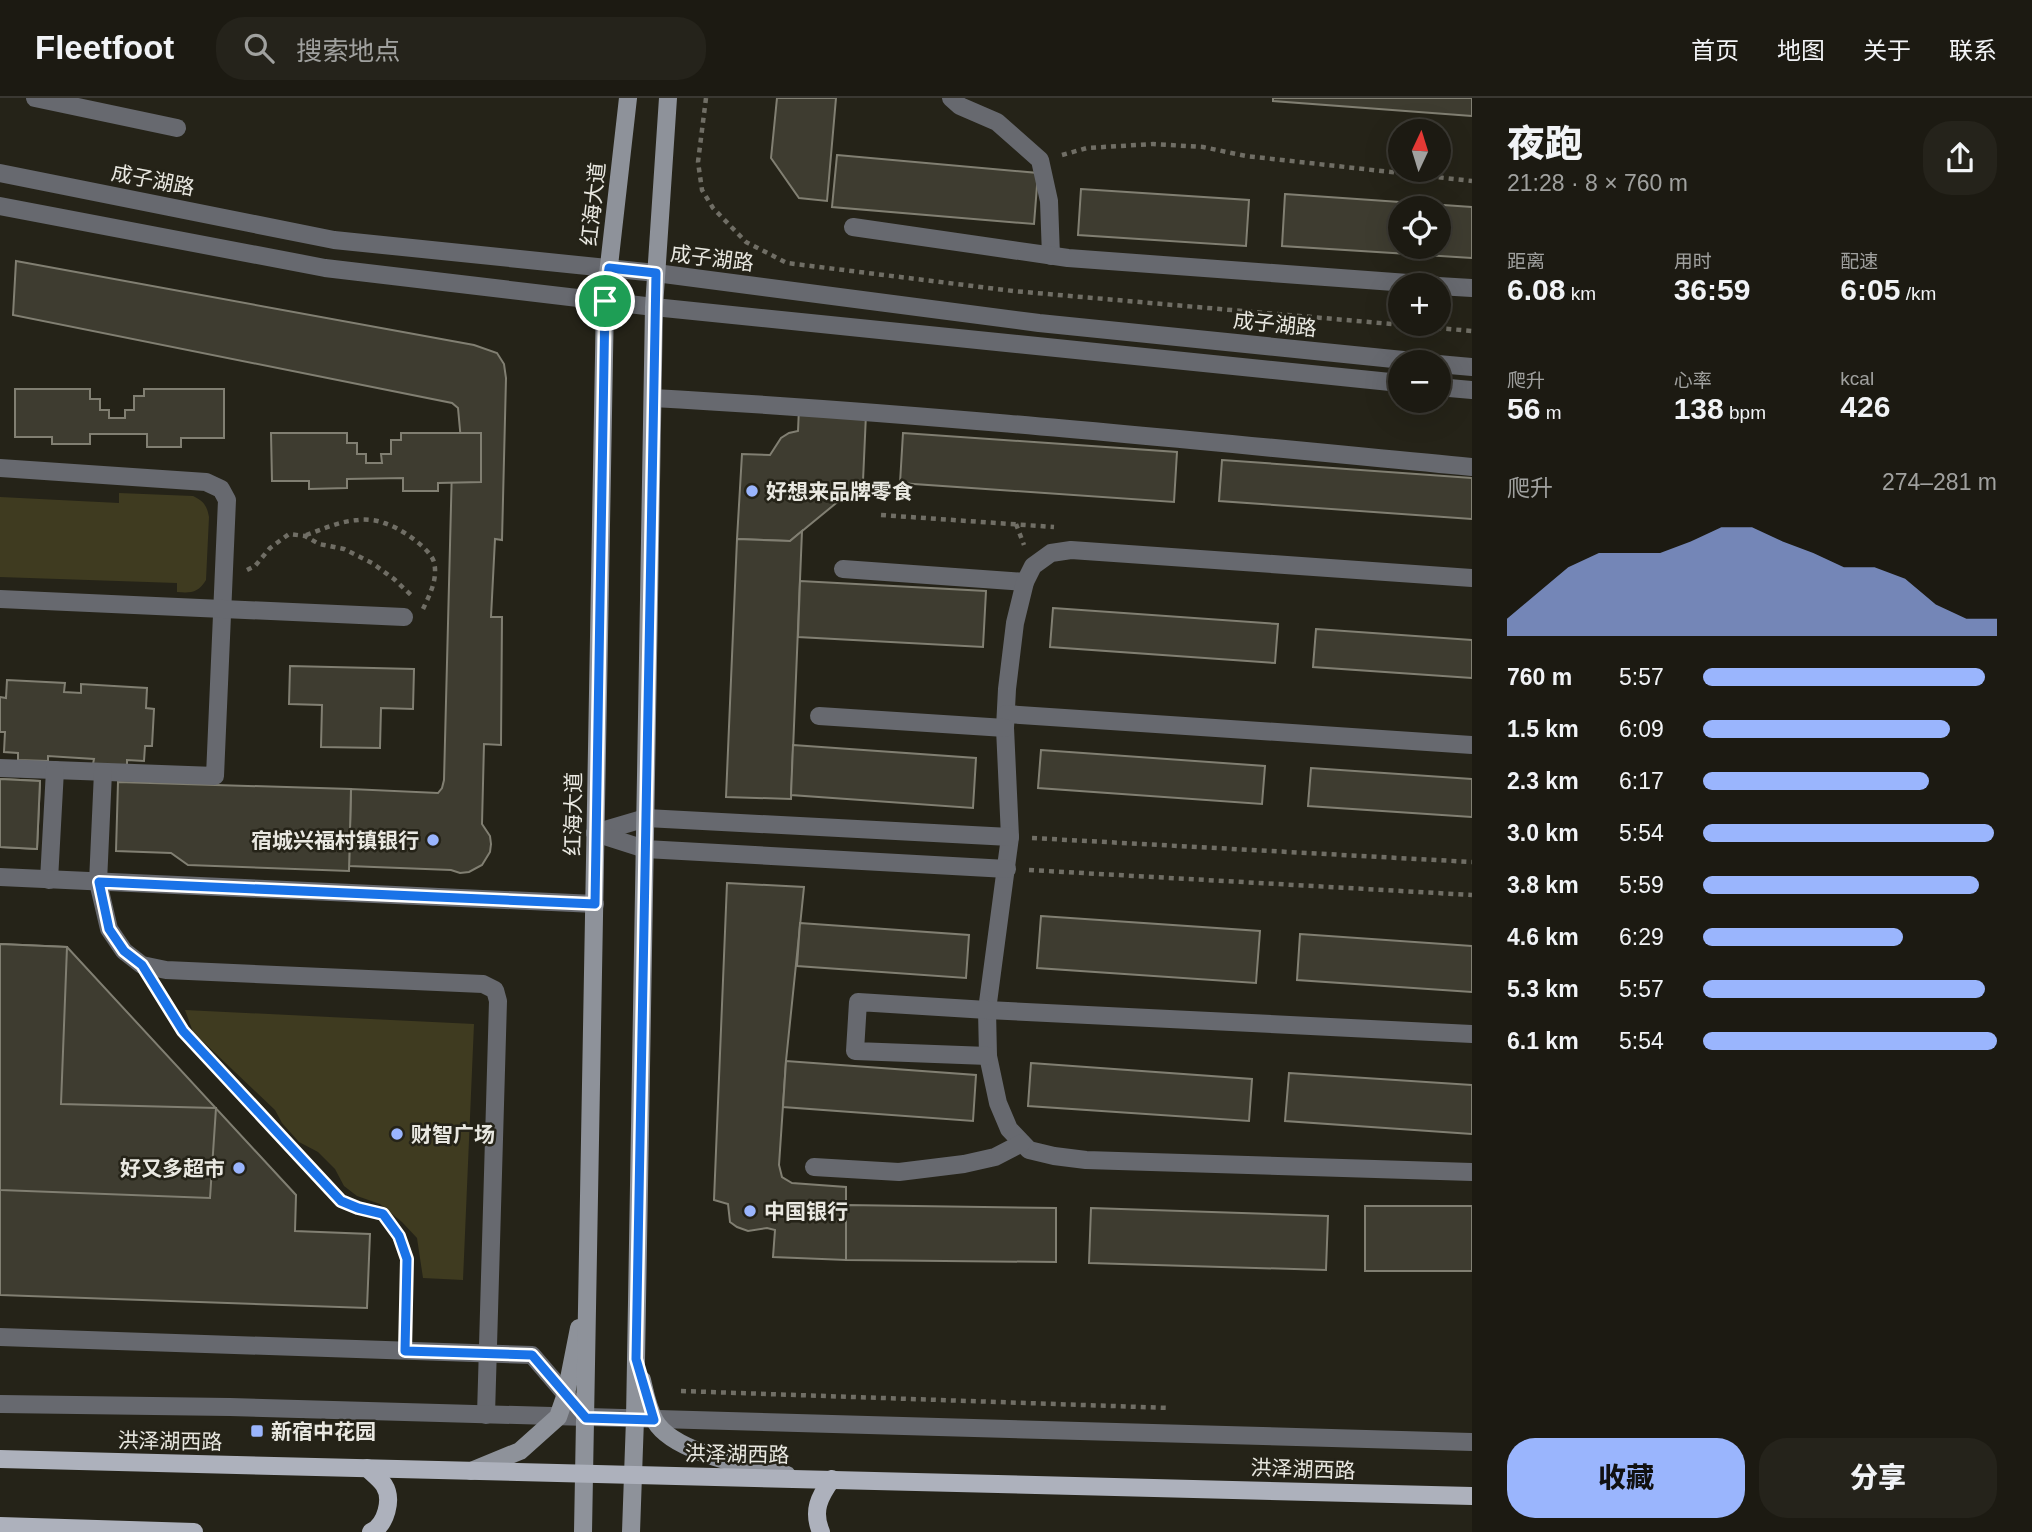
<!DOCTYPE html>
<html lang="zh">
<head>
<meta charset="utf-8">
<style>
  :root { --surface:#1c1a12; --page:#25231b; --text:#f1f3f6; --muted:#a0a19f; --line:#3a3832; --accent:#9ab5fd }
  body { margin:0; font-family:Arial,"Noto Sans SC",sans-serif; background:var(--page); color:var(--text); height:100vh; display:flex; flex-direction:column; font-size:26px; white-space:nowrap }
  * { box-sizing:border-box; margin:0 }
  p { font-size:23px; color:var(--muted) }
  .icon { flex:none; width:38px; height:38px; fill:none; stroke:currentColor; stroke-width:2; stroke-linecap:round; stroke-linejoin:round }
  .map { position:relative; flex:1; overflow:hidden }
  .panel { display:flex; flex-direction:column; background:var(--surface); width:560px }
  .panel>* { flex:none }
  .needle { width:46px; rotate:4deg }
  .controls { position:absolute; left:1388px; top:21px; display:grid; gap:14px }
  .controls a { display:grid; place-items:center; width:63px; height:63px; border-radius:50%; background:var(--surface); box-shadow:0 7px 28px #0002,0 0 0 2px var(--line); font-size:35px }
  .pin { position:absolute; display:grid; place-items:center; width:60px; height:60px; color:#fff; margin:-30px; border:4px solid #fff; border-radius:50%; box-shadow:0 2px 7px #0007 }
  .round { display:grid; place-items:center; flex:none; width:74px; height:74px; border-radius:28px; background:var(--page) }
  .head { display:flex; align-items:center; justify-content:space-between; height:119px; padding:0 35px }
  h1 { font-size:38px; font-weight:800; line-height:52px }
  .figures { display:grid; grid-template-columns:repeat(3,1fr); gap:10px; height:119px; padding:7px 35px }
  .figures div { display:grid; align-content:center }
  .figures b { font-size:30px; font-weight:800 }
  .figures small { font-size:19px; font-weight:400 }
  .figures p { font-size:19px }
  .chart { height:196px; padding:14px 35px }
  .chart p { display:flex; justify-content:space-between }
  .chart svg { width:100%; height:126px; margin-top:7px; fill:var(--accent); opacity:.7 }
  .primary-button { display:flex; gap:14px; margin-top:auto; padding:14px 35px }
  .primary-button a { flex:1; height:80px; border-radius:28px; background:var(--accent); color:#111; font-size:28px; font-weight:800; line-height:80px; text-align:center }
  .primary-button a+a { background:var(--page); color:var(--text) }
  ul { padding:0 35px; list-style:none; font-size:23px }
  li { display:grid; grid-template-columns:112px 84px 1fr; align-items:center; height:52px }
  li i { height:18px; border-radius:9px; background:var(--accent) }
  header { display:flex; align-items:center; gap:42px; box-sizing:border-box; height:98px; padding:0 35px; background:var(--surface); border-bottom:2px solid var(--line) }
  header strong { font-size:33px }
  nav { display:flex; gap:38px; margin-inline-start:auto; font-size:24px }
  .search { width:490px; height:63px; background:var(--page); display:flex; align-items:center; gap:18px; box-sizing:border-box; padding:0 24px; border-radius:28px; color:var(--muted); font-size:26px }
  main { display:flex; flex:1; min-height:0 }
  .map>svg:first-child { display:block }
  .green { fill:#3f3b20 }
  .building { fill:#3e3c30; stroke:#817f72; stroke-width:2; fill-rule:evenodd }
  .lines { fill:none; stroke-linecap:round; stroke-linejoin:round }
  .path { stroke:#706e65; stroke-width:4.5; stroke-dasharray:5 5; stroke-linecap:butt }
  .service { stroke:#67696f; stroke-width:18 }
  .minor { stroke:#67696f; stroke-width:18 }
  .tertiary { stroke:#67696f; stroke-width:18 }
  .secondary { stroke:#8e929a; stroke-width:18 }
  .primary { stroke:#adb1bc; stroke-width:18 }
  .route-casing { stroke:#fff; stroke-width:14 }
  .route { stroke:#1a73e8; stroke-width:9 }
  .poi-dot { fill:#9ab5fd; stroke:#252318; stroke-width:2.5 }
  .labels { text-anchor:middle; dominant-baseline:central; stroke-width:5; stroke-linejoin:round; paint-order:stroke }
  .street-label { font-size:21px; fill:#e9e8e1; stroke:#252318 }
  .poi-label { font-size:21px; font-weight:bold; fill:#e9e8e1; stroke:#252318; text-anchor:start }
</style>
</head>
<body>
<header>
<strong>Fleetfoot</strong>
<div class="search"><svg class="icon" aria-label="search" viewBox="0 0 24 24"><circle cx="10" cy="10" r="6"/><path d="M15 15l6 6"/></svg>搜索地点</div>
<nav><a>首页</a><a>地图</a><a>关于</a><a>联系</a></nav>
</header>
<main>
<div class="map">
<svg width="1472" height="1434" viewBox="0 0 1472 1434">
  <rect width="100%" height="100%" fill="#252318"/>
  <g class="green">
    <path d="M119,395L193,398C204,403 207,408 209,419L206,482C198,495 191,495 177,494V485L0,479V399L119,405Z"/>
    <polygon points="185,912 474,926 463,1182 423,1180 417,1140 402,1124 380,1106 357,1098 344,1088 335,1071 318,1054 299,1044 282,1025 275,1012 193,934"/>
  </g>
  <g class="building">
    <polygon points="777,0 836,0 827,103 799,100 771,60"/>
    <polygon points="1273,0 1472,0 1472,18 1273,3"/>
    <polygon points="837,57 1038,75 1034,126 832,109"/>
    <polygon points="1081,91 1249,102 1246,148 1078,137"/>
    <path d="M1285,96L1472,109V160L1282,148ZM1400,110H1438V149H1400Z"/>
    <polygon points="16,163 474,247 497,255 504,266 506,280 502,442 495,441 491,519 502,519 501,647 484,646 482,726 490,738 491,746 490,754 482,767 469,774 460,775 451,772 349,768 351,691 438,695 442,690 444,682 452,369 463,365 458,310 452,305 13,217"/>
    <polygon points="15,291 90,291 90,301 100,301 100,312 109,312 109,320 125,320 125,312 134,312 134,298 144,298 144,291 224,291 224,340 181,340 181,349 147,349 147,336 90,336 90,346 52,346 52,339 15,339"/>
    <polygon points="799,310 866,316 863,383 790,443 737,441 742,356 770,357 781,340 789,335 798,333"/>
    <polygon points="271,335 347,335 347,345 357,345 357,356 366,356 366,365 382,365 381,356 391,356 391,342 401,342 401,335 481,335 481,384 438,385 438,393 403,393 403,380 347,381 347,390 309,391 309,383 272,383"/>
    <polygon points="903,335 1177,354 1174,404 900,385"/>
    <polygon points="1222,362 1472,380 1472,421 1219,403"/>
    <polygon points="802,433 791,701 726,699 737,441 790,443"/>
    <polygon points="800,483 986,493 983,549 798,539"/>
    <polygon points="1053,510 1278,526 1275,565 1050,549"/>
    <polygon points="1316,531 1472,542 1472,580 1313,569"/>
    <polygon points="290,568 414,571 413,611 381,610 380,650 321,649 322,607 289,606"/>
    <polygon points="7,582 65,585 64,594 81,595 81,586 147,590 146,610 154,611 152,648 145,648 144,663 127,662 127,668 93,666 94,661 48,658 48,663 18,662 18,655 4,654 5,634 0,634 0,599 6,600"/>
    <polygon points="793,647 976,660 973,710 791,697"/>
    <polygon points="1041,652 1265,668 1262,706 1038,690"/>
    <polygon points="1311,670 1472,681 1472,719 1308,708"/>
    <polygon points="0,681 40,683 37,751 0,749"/>
    <polygon points="0,681 40,683 37,751 0,749"/>
    <polygon points="118,684 351,691 349,773 188,767 171,755 116,753"/>
    <polygon points="727,785 804,789 786,963 779,1067 782,1079 792,1085 846,1089 846,1162 773,1159 775,1132 767,1130 748,1133 737,1129 730,1124 728,1106 714,1102"/>
    <polygon points="1041,818 1260,833 1256,885 1037,870"/>
    <polygon points="800,825 969,837 966,880 797,868"/>
    <polygon points="1300,836 1472,848 1472,894 1297,882"/>
    <polygon points="0,846 67,849 296,1097 295,1133 370,1136 367,1210 0,1197"/>
    <polygon points="0,846 67,849 61,1006 216,1010 210,1100 0,1092"/>
    <polygon points="786,963 976,977 973,1023 783,1009"/>
    <polygon points="1031,965 1252,981 1249,1023 1028,1008"/>
    <polygon points="1289,975 1472,987 1472,1036 1285,1023"/>
    <polygon points="846,1107 1056,1110 1056,1164 846,1162"/>
    <rect x="1365" y="1108" width="107" height="65"/>
    <polygon points="1091,1110 1328,1118 1326,1172 1089,1165"/>
  </g>
  <g class="lines">
    <g class="path">
      <polyline points="706,0 698,64 702,92 713,110 746,144 787,165 1013,193 1472,233"/>
      <polyline points="1062,57 1087,50 1153,46 1203,49 1246,58 1472,83"/>
      <polyline points="881,417 1054,429"/>
      <polyline points="1016,426 1024,447"/>
      <path d="M306,437C323,431 340,423 358,422C365,421 377,422 384,425C399,429 430,450 434,464C438,481 430,496 423,511"/>
      <polyline points="247,472 255,468 270,450 289,436 305,438 319,446 344,451 372,465 394,481 412,498"/>
      <polyline points="1032,740 1472,764"/>
      <polyline points="1029,772 1472,797"/>
      <polyline points="159,895 183,934 341,1103 358,1110 383,1116 399,1138 407,1161 405,1231"/>
      <polyline points="681,1293 1170,1310"/>
    </g>
    <g class="service">
      <polyline points="35,0 177,30"/>
      <polyline points="951,0 960,8 997,24 1040,62 1049,103 1051,158"/>
      <polyline points="853,129 1068,160 1435,187"/>
      <polyline points="1438,188 1472,190"/>
      <path d="M653,300C926,315 1199,343 1472,369"/>
      <polyline points="0,370 206,384 221,391 227,402 215,678 0,670"/>
      <polyline points="843,471 1025,484"/>
      <polyline points="1472,480 1071,452 1051,455 1033,468 1025,484 1015,525 1007,591 1005,630 1010,739 987,912 988,958 998,1005 1009,1031 1029,1052 1054,1058 1086,1062 1472,1074"/>
      <polyline points="0,501 404,519"/>
      <polyline points="1006,616 1472,647"/>
      <polyline points="819,618 1005,630"/>
      <polyline points="103,674 98,784 109,831 124,853 142,867 166,872 483,886 495,892 498,903 486,1317"/>
      <polyline points="595,735 646,720 1010,739"/>
      <polyline points="595,735 645,751 1007,771"/>
      <polyline points="49,782 55,672"/>
      <polyline points="988,958 855,953 858,904 987,912 1472,936"/>
      <polyline points="814,1069 899,1074 964,1066 995,1059 1022,1045"/>
      <polyline points="0,1239 532,1257 586,1320"/>
      <polyline points="0,1306 230,1309 1472,1344"/>
    </g>
    <polyline class="minor" points="0,779 595,806"/>
    <g class="tertiary">
      <polyline points="0,75 334,142 656,175 1039,225 1423,264"/>
      <polyline points="0,108 325,170 654,209 1400,285"/>
      <polyline points="1438,266 1472,269"/>
      <polyline points="1438,289 1472,292"/>
    </g>
    <g class="secondary">
      <path d="M642,1282C645,1295 648,1311 655,1323C674,1356 752,1368 787,1377"/>
      <polyline points="471,1373 520,1353 558,1319 566,1296 579,1230"/>
      <polyline points="583,1434 605,203 628,0"/>
      <polyline points="631,1434 635,1321 654,209 668,0"/>
    </g>
    <g class="primary">
      <polyline points="0,1361 1472,1398"/>
      <path d="M367,1370C372,1375 380,1381 384,1387C393,1401 386,1427 371,1434"/>
      <polyline points="0,1428 194,1434"/>
      <path d="M821,1434C812,1413 819,1399 832,1381"/>
    </g>
  </g>
  <g class="lines">
    <defs>
      <polygon id="route" points="609,170 656,175 636,1261 654,1322 586,1320 532,1257 405,1253 407,1161 399,1138 383,1116 358,1110 341,1103 183,933 142,867 124,853 109,831 99,784 595,806 605,203"/>
    </defs>
    <use href="#route" class="route-casing"/>
    <use href="#route" class="route"/>
  </g>
  <g class="poi-dot">
    <circle cx="752" cy="393" r="7"/>
    <circle cx="433" cy="742" r="7"/>
    <circle cx="397" cy="1036" r="7"/>
    <circle cx="239" cy="1070" r="7"/>
    <circle cx="750" cy="1113" r="7"/>
    <rect x="250" y="1326" width="14" height="14" rx="3.5"/>
  </g>
  <g class="labels">
    <g class="street-label">
      <text transform="translate(153 82) rotate(11)">成子湖路</text>
      <text transform="translate(593 106) rotate(-84)">红海大道</text>
      <text transform="translate(712 160) rotate(7)">成子湖路</text>
      <text transform="translate(1275 226) rotate(6)">成子湖路</text>
      <text transform="translate(573 716) rotate(-89)">红海大道</text>
      <text transform="translate(170 1343) rotate(1)">洪泽湖西路</text>
      <text transform="translate(737 1356) rotate(1)">洪泽湖西路</text>
      <text transform="translate(1303 1371) rotate(2)">洪泽湖西路</text>
    </g>
    <g class="poi-label">
      <text x="766" y="393">好想来品牌零食</text>
      <text x="419" y="742" text-anchor="end">宿城兴福村镇银行</text>
      <text x="411" y="1036">财智广场</text>
      <text x="225" y="1070" text-anchor="end">好又多超市</text>
      <text x="764" y="1113">中国银行</text>
      <text x="271" y="1333">新宿中花园</text>
    </g>
  </g>
</svg>
<div class="controls">
<a><svg class="needle" viewBox="-14 -14 28 28"><path d="M0-13l5 13h-10z" fill="#e53935"/><path d="M0 13l5-13h-10z" fill="#a0a19f"/></svg></a>
<a><svg class="icon" aria-label="locate" viewBox="0 0 24 24"><circle cx="12" cy="12" r="6"/><path d="M12 2v4M12 18v4M2 12h4M18 12h4"/></svg></a>
<a>+</a>
<a>−</a>
</div>
<div class="pin" style="left:605px;top:203px;background:#1e9e55"><svg class="icon" aria-label="arrive" viewBox="0 0 24 24"><path d="M6 21V4h12l-3 4 3 4H6"/></svg></div>
</div>
<section class="panel">
<div class="head"><div><h1>夜跑</h1><p>21:28 · 8 × 760 m</p></div><a class="round"><svg class="icon" aria-label="share" viewBox="0 0 24 24"><path d="M12 15V3M7 8l5-5 5 5M5 13v7h14v-7"/></svg></a></div>
<div class="figures">
<div><p>距离</p><b>6.08<small> km</small></b></div>
<div><p>用时</p><b>36:59</b></div>
<div><p>配速</p><b>6:05<small> /km</small></b></div>
</div>
<div class="figures">
<div><p>爬升</p><b>56<small> m</small></b></div>
<div><p>心率</p><b>138<small> bpm</small></b></div>
<div><p>kcal</p><b>426</b></div>
</div>
<div class="chart"><p><span>爬升</span>274–281 m</p>
<svg viewBox="0 0 160 44" preserveAspectRatio="none"><path d="M0 44V38L10 29L20 20L30 15L40 15L50 15L60 11L70 6L80 6L90 11L100 15L110 20L120 20L130 24L140 33L150 38L160 38V44z"/></svg>
</div>
<ul>
<li><b>760 m</b>5:57<i style="width:96%"></i></li>
<li><b>1.5 km</b>6:09<i style="width:84%"></i></li>
<li><b>2.3 km</b>6:17<i style="width:77%"></i></li>
<li><b>3.0 km</b>5:54<i style="width:99%"></i></li>
<li><b>3.8 km</b>5:59<i style="width:94%"></i></li>
<li><b>4.6 km</b>6:29<i style="width:68%"></i></li>
<li><b>5.3 km</b>5:57<i style="width:96%"></i></li>
<li><b>6.1 km</b>5:54<i style="width:100%"></i></li>
</ul>
<div class="primary-button"><a>收藏</a><a>分享</a></div>
</section>
</main>
</body>
</html>
